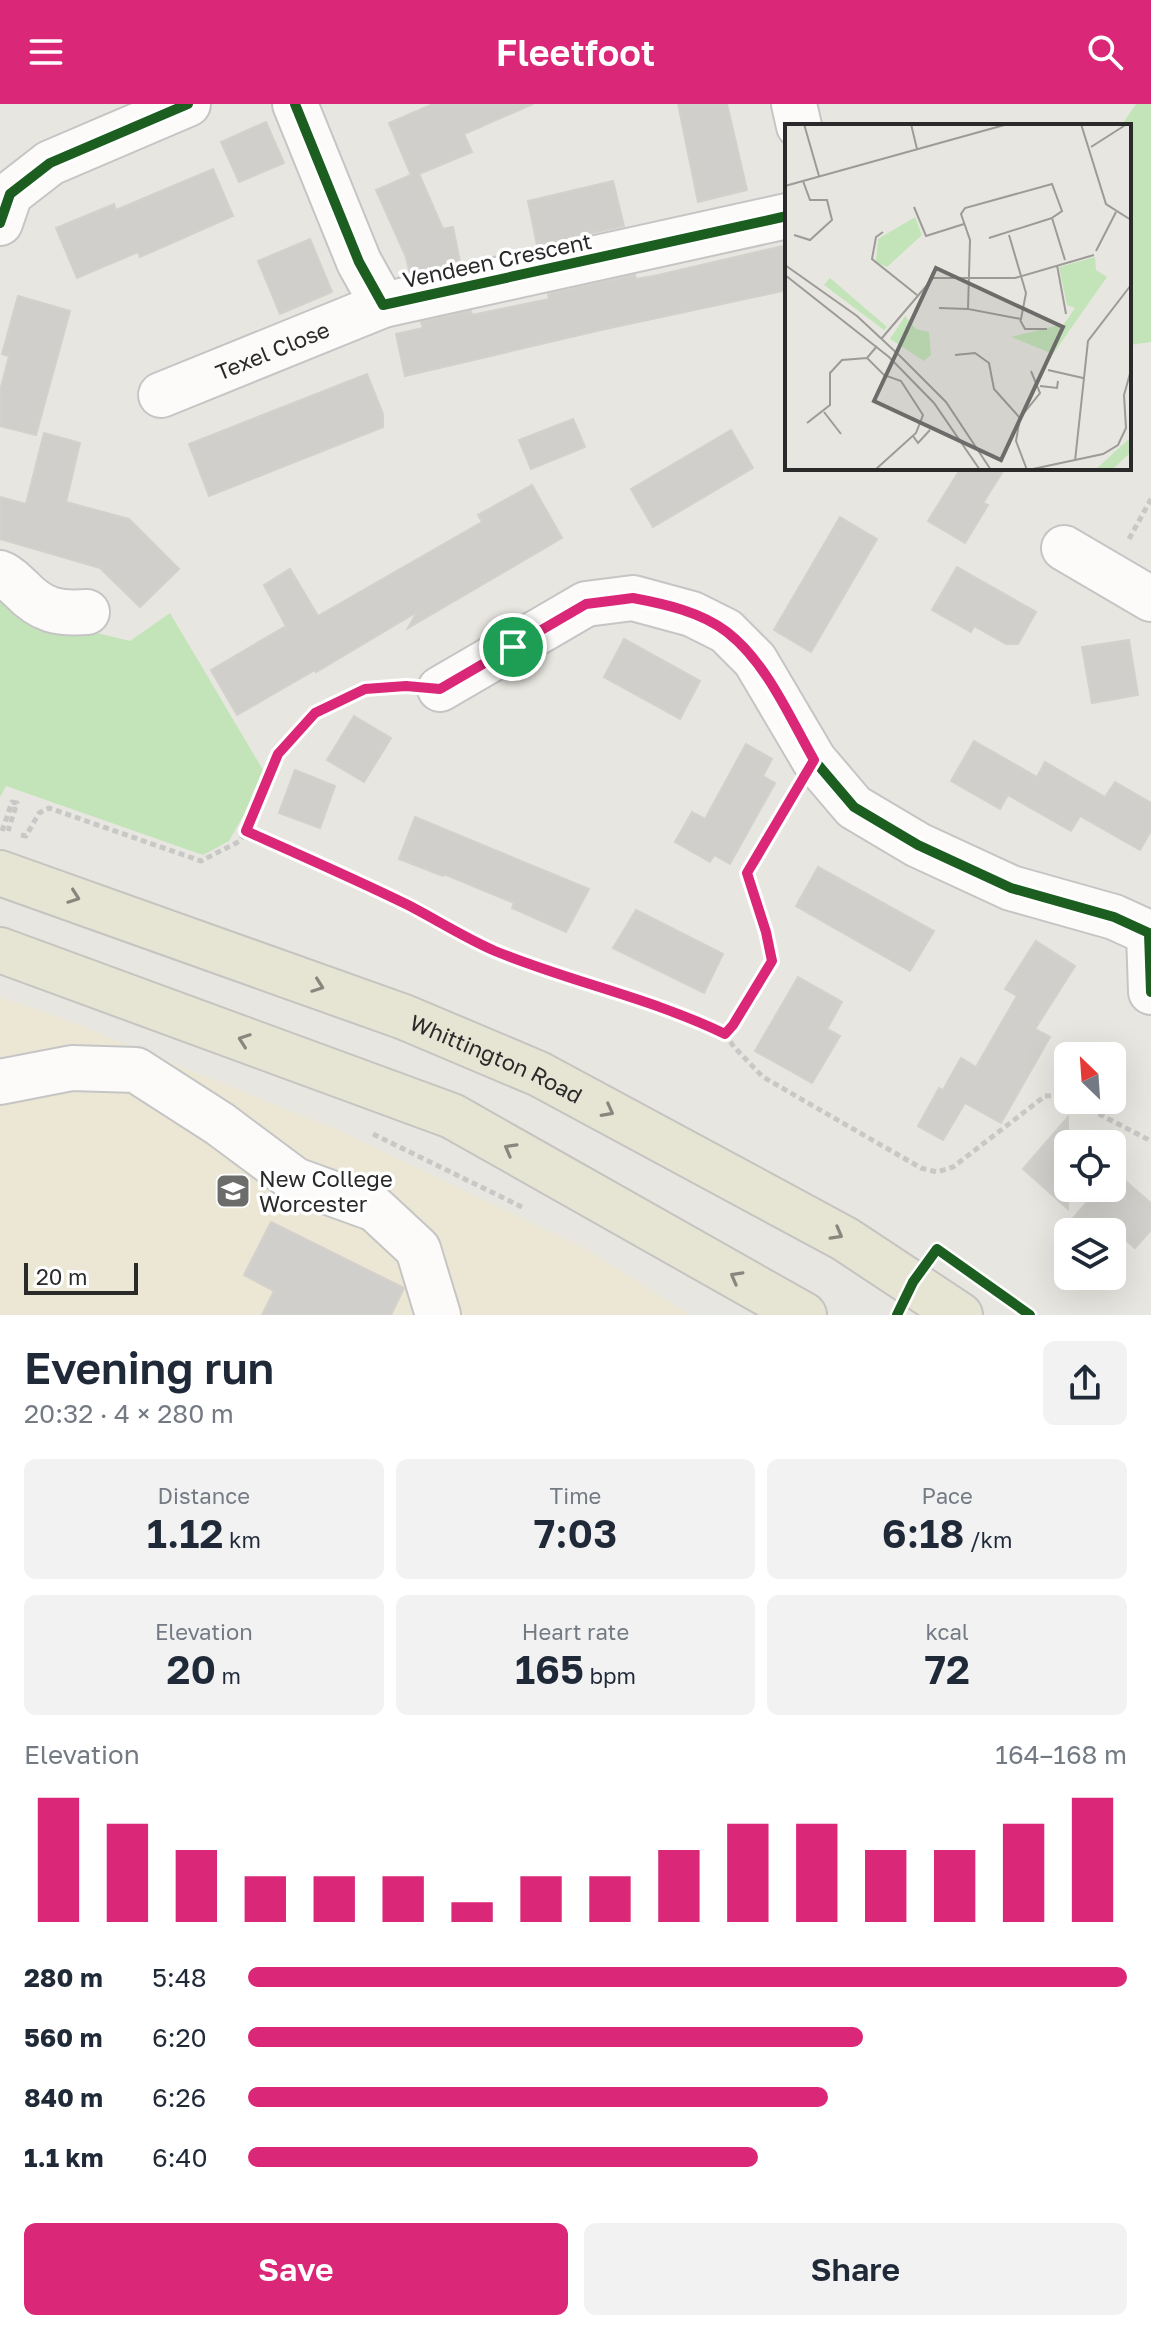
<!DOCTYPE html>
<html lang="en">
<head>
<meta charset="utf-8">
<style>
  :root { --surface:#fff; --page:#f2f2f3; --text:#1f2937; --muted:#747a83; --accent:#db2777 }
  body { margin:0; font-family:"Golos Text",sans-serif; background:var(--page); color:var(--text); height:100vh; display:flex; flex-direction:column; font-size:30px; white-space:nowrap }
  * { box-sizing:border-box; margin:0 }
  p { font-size:26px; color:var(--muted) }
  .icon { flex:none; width:44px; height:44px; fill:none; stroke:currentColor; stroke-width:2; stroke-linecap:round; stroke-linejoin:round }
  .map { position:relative; height:1211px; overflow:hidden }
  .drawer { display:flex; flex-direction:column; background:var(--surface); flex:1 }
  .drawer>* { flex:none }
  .needle { width:52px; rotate:335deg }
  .fabs { position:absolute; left:1054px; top:938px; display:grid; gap:16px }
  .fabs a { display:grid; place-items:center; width:72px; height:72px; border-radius:12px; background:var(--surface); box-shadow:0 8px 32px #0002; font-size:40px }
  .scale { position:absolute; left:24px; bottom:20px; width:114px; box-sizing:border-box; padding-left:8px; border:4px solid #2a2a2a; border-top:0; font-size:22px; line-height:28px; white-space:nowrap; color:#2a2a2a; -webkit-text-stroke:6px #fff; paint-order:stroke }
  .pin { position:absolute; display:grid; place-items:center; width:68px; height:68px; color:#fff; margin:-34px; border:4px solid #fff; border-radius:50%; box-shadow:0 2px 8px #0007 }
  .round { display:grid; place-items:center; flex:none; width:84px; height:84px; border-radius:12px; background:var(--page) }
  .headline { display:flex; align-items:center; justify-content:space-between; height:136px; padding:0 24px }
  h1 { font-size:44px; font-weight:600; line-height:60px }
  .stats { display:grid; grid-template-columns:repeat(3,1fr); gap:12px; height:136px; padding:8px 24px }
  .stats div { display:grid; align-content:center; border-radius:12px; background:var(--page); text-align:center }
  .stats b { font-size:40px; font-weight:600 }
  .stats small { font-size:22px; font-weight:400 }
  .stats p { font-size:22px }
  .chart { height:224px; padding:16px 24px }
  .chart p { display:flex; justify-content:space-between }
  .chart svg { width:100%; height:144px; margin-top:8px; stroke:var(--accent); stroke-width:6 }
  .action { display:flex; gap:16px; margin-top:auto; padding:16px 24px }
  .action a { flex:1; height:92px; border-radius:12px; background:var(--accent); color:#fff; font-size:32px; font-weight:600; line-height:92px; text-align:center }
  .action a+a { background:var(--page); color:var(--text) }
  ul { padding:0 24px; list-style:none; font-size:26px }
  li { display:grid; grid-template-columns:128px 96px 1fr; align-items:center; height:60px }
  li i { height:20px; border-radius:10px; background:var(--accent) }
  header { display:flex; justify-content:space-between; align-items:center; height:104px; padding:0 24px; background:var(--accent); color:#fff; font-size:36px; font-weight:600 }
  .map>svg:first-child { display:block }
  .education { fill:#ebe7d4 }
  .green { fill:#c3e4b8 }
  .building { fill:#d1cfcb; stroke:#d3d1cc; stroke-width:2 }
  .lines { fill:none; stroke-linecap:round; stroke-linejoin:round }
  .minor-casing { stroke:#c6c5c5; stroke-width:48 }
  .major-casing { stroke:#c4c4c1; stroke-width:48 }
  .path { stroke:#c8c8c7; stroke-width:5; stroke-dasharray:6 4; stroke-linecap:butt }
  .minor { stroke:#fcfbfa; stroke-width:44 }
  .major { stroke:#e6e4d3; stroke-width:44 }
  .path-bridge { stroke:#c8c8c7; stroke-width:5; stroke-dasharray:6 4; stroke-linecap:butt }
  .cycleway-casing { stroke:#fff; stroke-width:15 }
  .cycleway { stroke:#1b5e20; stroke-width:10 }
  .oneway { stroke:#88877e }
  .route-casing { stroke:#fff; stroke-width:16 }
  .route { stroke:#db2777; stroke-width:10 }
  .labels { text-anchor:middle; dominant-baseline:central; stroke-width:7; stroke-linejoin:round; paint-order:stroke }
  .street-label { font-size:22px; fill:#2a2a2a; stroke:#fff }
  .poi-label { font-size:22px; fill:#2a2a2a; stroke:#fff; text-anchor:start }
  .inset-road { fill:none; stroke:#9c9b97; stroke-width:2 }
  .view { fill:#6c6c6a; fill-opacity:0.15; stroke:#6c6c6a; stroke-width:4 }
  .inset-edge { fill:none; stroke:#2a2a2a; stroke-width:4 }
</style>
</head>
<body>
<header><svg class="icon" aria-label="menu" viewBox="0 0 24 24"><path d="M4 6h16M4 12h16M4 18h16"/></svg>Fleetfoot<svg class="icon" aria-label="search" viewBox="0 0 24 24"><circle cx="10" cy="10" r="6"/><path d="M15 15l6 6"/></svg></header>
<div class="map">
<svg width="1151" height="1211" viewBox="0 0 1151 1211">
  <rect width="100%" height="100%" fill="#e8e6e0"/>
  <polygon class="education" points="0,893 56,912 345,1029 586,1145 690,1211 0,1211"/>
  <g class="green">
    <polygon points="1136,0 1151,0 1151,238 1129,241 1129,22 1121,22"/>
    <polygon points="0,489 65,530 97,529 130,537 170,509 266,671 229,737 203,751 6,682 0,693"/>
  </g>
  <g class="building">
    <polygon points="433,0 533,0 464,30 472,48 419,70 443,125 453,123 460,158 410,170 406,153 376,86 411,71 389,19"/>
    <polygon points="678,0 727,0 747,86 698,98"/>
    <polygon points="266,18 284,59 239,78 221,38"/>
    <polygon points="213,65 233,112 140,153 138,148 77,174 56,124 114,100 116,106"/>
    <polygon points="613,77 624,122 537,141 528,97"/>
    <polygon points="310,135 332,188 280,210 258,157"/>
    <polygon points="787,141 787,186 601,226 405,272 396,230 423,224 421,218 471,207 472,211 549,195 548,190 635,171 636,175 654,172"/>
    <polygon points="18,192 70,207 36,331 0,322 0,287 9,252 2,250"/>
    <polygon points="367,270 383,310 383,323 209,392 189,340"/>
    <polygon points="573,315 585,343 531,365 519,336"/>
    <polygon points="731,326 753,364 653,423 631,385"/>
    <polygon points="44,329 80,339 66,398 129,415 179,465 140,503 100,464 0,435 0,393 26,400"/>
    <polygon points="961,364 1005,364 983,399 988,401 965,439 928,417"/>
    <polygon points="532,381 562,434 408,524 417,508 316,568 315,566 237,611 211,566 286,522 264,481 290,465 318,512 482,418 478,411"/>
    <polygon points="840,413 877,435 811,548 774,526"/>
    <polygon points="957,463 1036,508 1018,540 1006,540 974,522 971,528 932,506"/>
    <polygon points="624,535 700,577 680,615 604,573"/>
    <polygon points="1129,536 1138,591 1092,599 1082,543"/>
    <polygon points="354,612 391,634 364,678 327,656"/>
    <polygon points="974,637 1037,673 1045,658 1105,693 1115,678 1151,699 1151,727 1140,746 1080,712 1071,727 1008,691 1000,705 951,677"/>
    <polygon points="746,640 772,655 763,672 775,679 730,760 714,751 710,758 675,738 692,708 705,715"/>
    <polygon points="295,666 335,682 320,724 279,709"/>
    <polygon points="415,713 589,785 566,828 512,804 514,799 444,770 443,772 399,755"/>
    <polygon points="818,763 934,827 910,867 796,802"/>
    <polygon points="636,806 723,850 704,889 613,844"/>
    <polygon points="1036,837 1075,862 1035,925 1050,933 1001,1019 965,999 943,1036 918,1022 939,984 943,986 961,954 976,963 1017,892 1005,885"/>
    <polygon points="798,873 842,898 827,925 840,932 812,979 755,947"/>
    <polygon points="1068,1013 1068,1105 1023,1065"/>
    <polygon points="1114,1067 1151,1099 1151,1126 1135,1144 1114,1126 1112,1128 1061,1128 1099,1084 1112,1084"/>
    <polygon points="271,1118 404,1184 391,1211 262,1211 274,1187 244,1171"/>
  </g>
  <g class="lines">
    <defs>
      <g id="minor">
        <polyline points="295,0 359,158 383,201 787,112"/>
        <polyline points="794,0 799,22"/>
        <polyline points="0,119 10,90 50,59 188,0"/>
        <path id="s1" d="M161,291L383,201"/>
        <polyline points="1064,444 1151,495"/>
        <path d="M0,469C9,472 14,479 21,485C42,507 58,510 87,508"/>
        <polyline points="440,585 586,500 633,494 692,510 726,527 755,556 814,656 854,703 918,741 1011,784 1114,813 1149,829 1151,888"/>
        <polyline points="0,978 72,964 136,966 220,1020 295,1076 375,1105 418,1145 438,1211"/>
      </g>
      <g id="major">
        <path id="s2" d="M0,769L404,913L539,970L845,1135L960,1211"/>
        <polyline points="0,846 452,1012 804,1211"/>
      </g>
    </defs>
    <use href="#minor" class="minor-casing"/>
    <use href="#major" class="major-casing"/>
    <g class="path">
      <polyline points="1129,435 1151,395"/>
      <polyline points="246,727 278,650 315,609 365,585 402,583"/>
      <polyline points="21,731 26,732 39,709 49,704 201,757 240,737 246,727 407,801 493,846 578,877 624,889 660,905 695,916 725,930 734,943 763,973 921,1064 937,1068 953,1063 1045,992 1061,991 1068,994"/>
      <polyline points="725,930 733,921 772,857 766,828 747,769 792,692"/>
      <polyline points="1072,996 1151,1037"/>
      <polyline points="373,1030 522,1103"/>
    </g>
    <use href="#minor" class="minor"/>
    <use href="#major" class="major"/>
    <polyline class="path-bridge" points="2,727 12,698 17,699 8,727"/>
    <defs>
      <g id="cycleway">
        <polyline points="295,0 359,158 383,201 787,112"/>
        <polyline points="0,119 10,90 50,59 188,0"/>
        <polyline points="440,585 586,500 633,494 692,510 726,527 755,556 814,656 854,703 918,741 1011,784 1114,813 1149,829 1151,888"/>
        <polyline points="897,1211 913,1178 937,1145 1030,1211"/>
      </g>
    </defs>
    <use href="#cycleway" class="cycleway-casing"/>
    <use href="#cycleway" class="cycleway"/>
  </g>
  <defs><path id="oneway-chevron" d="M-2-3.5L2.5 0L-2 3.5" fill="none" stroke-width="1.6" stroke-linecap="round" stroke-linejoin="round" transform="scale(2)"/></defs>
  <g class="oneway">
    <use href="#oneway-chevron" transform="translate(74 793) rotate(20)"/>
    <use href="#oneway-chevron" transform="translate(318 882) rotate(20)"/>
    <use href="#oneway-chevron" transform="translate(244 936) rotate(-160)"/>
    <use href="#oneway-chevron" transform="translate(608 1007) rotate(28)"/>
    <use href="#oneway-chevron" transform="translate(510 1045) rotate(-151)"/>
    <use href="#oneway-chevron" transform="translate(837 1130) rotate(29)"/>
    <use href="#oneway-chevron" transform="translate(736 1173) rotate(-151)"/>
  </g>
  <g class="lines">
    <defs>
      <path id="route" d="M633,494C665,500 701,508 727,528C767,559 790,614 814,656L747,769L766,828L772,857L733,921L725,930C651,894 570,878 495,847C465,834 437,816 408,801C355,775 300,751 246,727L278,650L315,609L365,585L406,582L440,585L586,500Z"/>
    </defs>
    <use href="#route" class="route-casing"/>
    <use href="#route" class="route"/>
  </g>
  <defs>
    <symbol id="school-square" viewBox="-11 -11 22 22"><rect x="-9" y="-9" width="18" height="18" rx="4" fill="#6c6c6a" stroke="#fff"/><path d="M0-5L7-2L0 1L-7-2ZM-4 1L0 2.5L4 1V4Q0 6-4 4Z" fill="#fff"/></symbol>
  </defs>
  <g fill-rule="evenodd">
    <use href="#school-square" x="213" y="1067" width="40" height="40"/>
  </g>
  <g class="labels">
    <g class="street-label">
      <text transform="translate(497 156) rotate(-12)">Vendeen Crescent</text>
      <text stroke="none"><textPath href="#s1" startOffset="120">Texel Close</textPath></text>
      <text stroke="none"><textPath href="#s2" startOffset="530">Whittington Road</textPath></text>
    </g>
    <g class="poi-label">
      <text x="259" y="1074">New College<tspan x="259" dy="25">Worcester</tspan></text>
    </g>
  </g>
  <g transform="translate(785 20)">
    <rect width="346" height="346" fill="#e8e6e0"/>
    <path d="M130,93L137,111L102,143L91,138L93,115ZM310,133L311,146L322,153L268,230L226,213L279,200L290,184L282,181L274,143ZM45,154L102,203L99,206L39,161ZM120,192L131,205L144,208L146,231L139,237L105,215ZM346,313V328L327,346H310Z" fill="#c3e4b8"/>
    <path class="inset-road" d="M19,0L34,52M126,0L132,25M296,0L321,80L346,96M306,23L342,0M0,62L223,0M129,83L141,112L179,100M98,108L91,113L87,135L132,171M9,111L25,116L47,96L42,76H25L18,57M224,111L241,169L236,195L183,185L185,116L176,90L180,84L267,60L277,87L267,94L280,136M204,114L267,94M311,127L331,88M0,141L72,192L116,233L161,278L206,346M272,141L281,190M0,151L104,233L149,279L195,346M154,184L183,185M235,196L240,205H262M97,214L148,154H230L309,131M170,231L190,229L204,239L209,265L235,294L231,317L242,346M263,246L298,254M255,262L272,264L273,257M39,288L56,310M235,294L255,269L246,247M22,299L45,281V249L57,236L82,234M128,312L133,319L145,306M290,337L303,217L346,161M90,346L131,309L138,291L116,257L99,251L82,234L92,222M243,346L318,330L333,321L341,304L339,271L346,246"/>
    <path class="view" d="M151,144L278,203L216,336L89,277Z"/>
    <rect width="346" height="346" class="inset-edge"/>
  </g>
</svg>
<div class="fabs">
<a><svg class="needle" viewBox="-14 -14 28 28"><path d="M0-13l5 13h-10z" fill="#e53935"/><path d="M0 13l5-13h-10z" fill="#747a83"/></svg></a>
<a><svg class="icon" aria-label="locate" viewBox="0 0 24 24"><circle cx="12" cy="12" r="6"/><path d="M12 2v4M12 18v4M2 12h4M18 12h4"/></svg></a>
<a><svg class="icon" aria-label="layers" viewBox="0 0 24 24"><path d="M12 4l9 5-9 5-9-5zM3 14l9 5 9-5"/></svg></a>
</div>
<div class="scale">20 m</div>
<div class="pin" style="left:513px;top:543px;background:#1e9e55"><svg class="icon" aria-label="arrive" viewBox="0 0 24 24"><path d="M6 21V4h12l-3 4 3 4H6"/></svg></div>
</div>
<section class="drawer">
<div class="headline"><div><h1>Evening run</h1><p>20:32 · 4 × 280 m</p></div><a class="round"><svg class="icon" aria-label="share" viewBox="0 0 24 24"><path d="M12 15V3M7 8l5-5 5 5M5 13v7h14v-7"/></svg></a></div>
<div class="stats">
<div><p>Distance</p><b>1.12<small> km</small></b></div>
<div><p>Time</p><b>7:03</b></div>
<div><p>Pace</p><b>6:18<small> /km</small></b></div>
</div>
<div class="stats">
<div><p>Elevation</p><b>20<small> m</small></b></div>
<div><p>Heart rate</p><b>165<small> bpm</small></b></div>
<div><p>kcal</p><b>72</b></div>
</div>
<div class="chart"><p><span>Elevation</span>164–168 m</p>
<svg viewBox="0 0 160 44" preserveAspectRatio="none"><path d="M5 44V6M15 44V14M25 44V22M35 44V30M45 44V30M55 44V30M65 44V38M75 44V30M85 44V30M95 44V22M105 44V14M115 44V14M125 44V22M135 44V22M145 44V14M155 44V6"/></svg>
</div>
<ul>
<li><b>280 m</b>5:48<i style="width:100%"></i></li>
<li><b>560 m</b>6:20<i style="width:70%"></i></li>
<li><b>840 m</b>6:26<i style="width:66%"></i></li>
<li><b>1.1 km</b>6:40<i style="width:58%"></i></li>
</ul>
<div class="action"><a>Save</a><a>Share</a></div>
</section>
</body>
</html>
